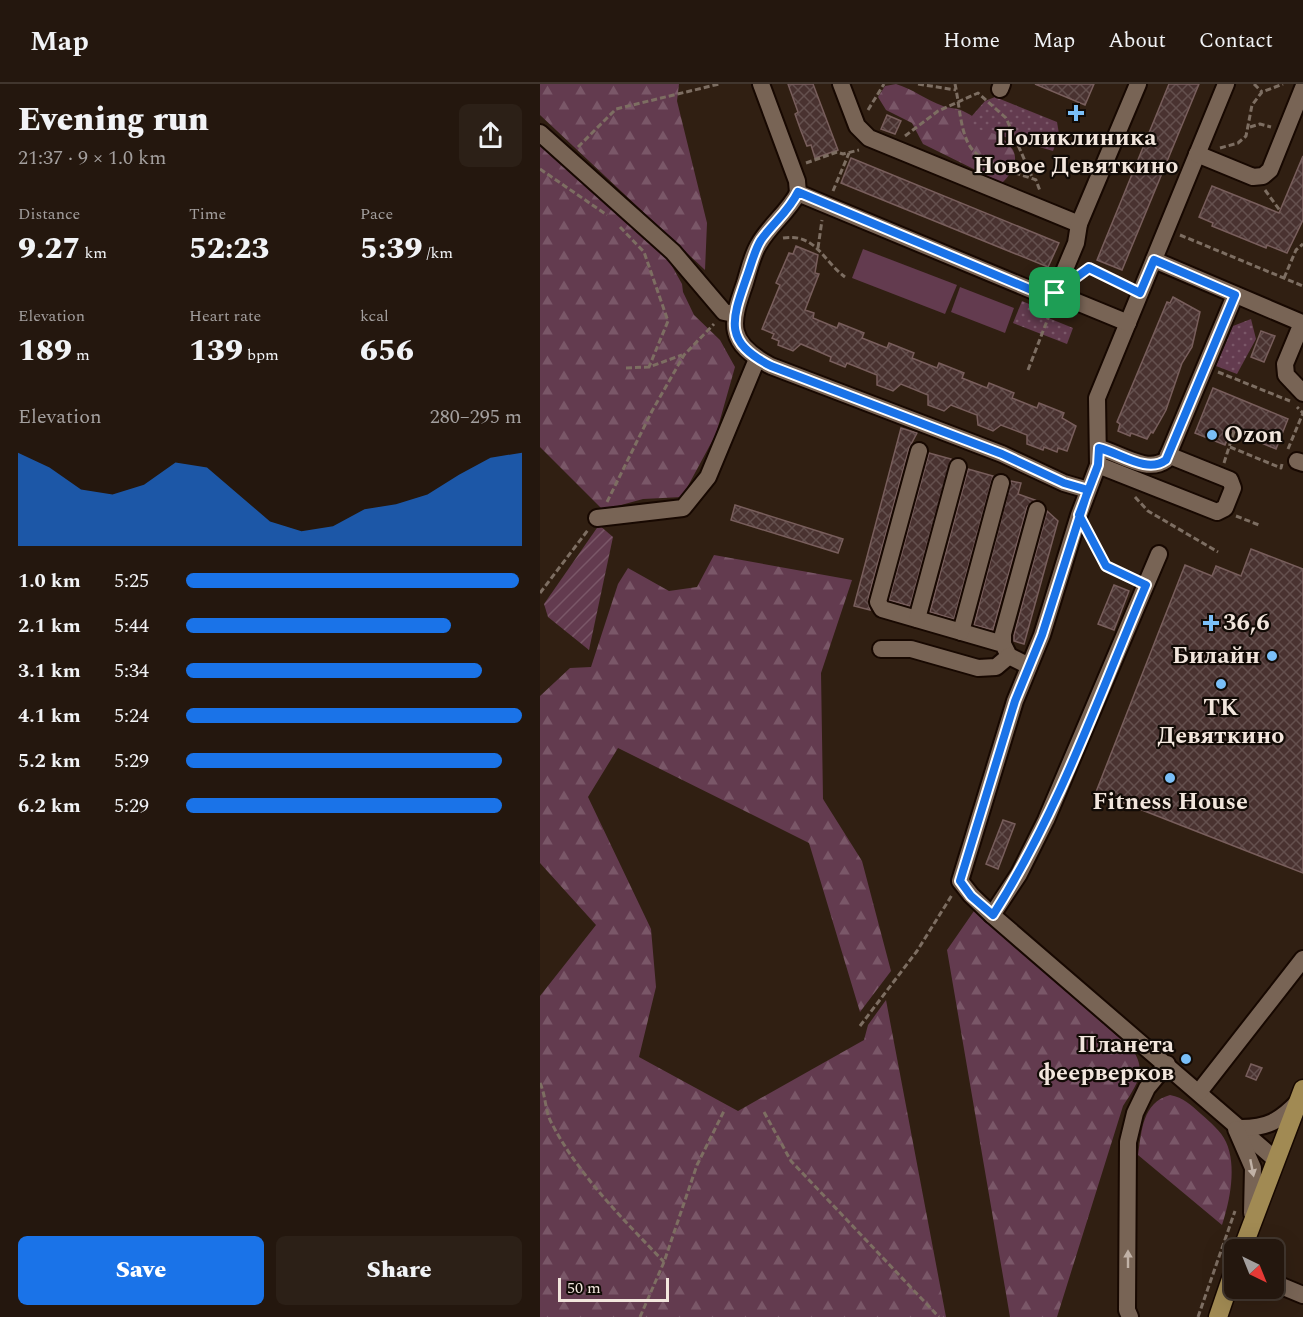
<!DOCTYPE html>
<html lang="en">
<head>
<meta charset="utf-8">
<style>
  :root { --surface:#24170e; --page:#2c2017; --text:#f1f3f6; --muted:#a39f9e; --line:#41362e; --accent:#1a73e8 }
  body { margin:0; font-family:Spectral,serif; background:var(--page); color:var(--text); height:100vh; display:flex; flex-direction:column; font-size:22px; white-space:nowrap }
  * { box-sizing:border-box; margin:0 }
  p { font-size:20px; color:var(--muted) }
  .icon { flex:none; width:33px; height:33px; fill:none; stroke:currentColor; stroke-width:2; stroke-linecap:round; stroke-linejoin:round }
  .map { position:relative; flex:1; overflow:hidden }
  .side { display:flex; flex-direction:column; background:var(--surface); width:540px }
  .side>* { flex:none }
  .needle { width:39px; rotate:137deg }
  .buttons { position:absolute; left:684px; top:1155px; display:grid; gap:12px }
  .buttons a { display:grid; place-items:center; width:60px; height:60px; border-radius:9px; background:var(--surface); box-shadow:0 6px 24px #0002,0 0 0 2px var(--line); font-size:30px }
  .scale { position:absolute; left:18px; bottom:15px; width:111px; box-sizing:border-box; padding-left:6px; border:3px solid #f2e6dd; border-top:0; font-size:16px; line-height:21px; white-space:nowrap; color:#f2e6dd; -webkit-text-stroke:4px #120b06; paint-order:stroke }
  .pin { position:absolute; display:grid; place-items:center; width:51px; height:51px; color:#fff; margin:-26px; border-radius:12px; box-shadow:0 3px 9px #0006 }
  .round { display:grid; place-items:center; flex:none; width:63px; height:63px; border-radius:9px; background:var(--page) }
  .headline { display:flex; align-items:center; justify-content:space-between; height:102px; padding:0 18px }
  h1 { font-size:33px; font-weight:800; line-height:45px }
  .stats { display:grid; grid-template-columns:repeat(3,1fr); gap:9px; height:102px; padding:6px 18px }
  .stats div { display:grid; align-content:center }
  .stats b { font-size:30px; font-weight:800 }
  .stats small { font-size:16px; font-weight:400 }
  .stats p { font-size:16px }
  .chart { height:168px; padding:12px 18px }
  .chart p { display:flex; justify-content:space-between }
  .chart svg { width:100%; height:108px; margin-top:6px; fill:var(--accent); opacity:.7 }
  .cta { display:flex; gap:12px; margin-top:auto; padding:12px 18px }
  .cta a { flex:1; height:69px; border-radius:9px; background:var(--accent); color:#fff; font-size:24px; font-weight:800; line-height:69px; text-align:center }
  .cta a+a { background:var(--page); color:var(--text) }
  ul { padding:0 18px; list-style:none; font-size:20px }
  li { display:grid; grid-template-columns:96px 72px 1fr; align-items:center; height:45px }
  li i { height:15px; border-radius:8px; background:var(--accent) }
  header { display:flex; align-items:center; gap:36px; box-sizing:border-box; height:84px; padding:0 30px; background:var(--surface); border-bottom:2px solid var(--line) }
  header strong { font-size:28px }
  nav { display:flex; gap:33px; margin-inline-start:auto; font-size:21px }
  main { display:flex; flex:1; min-height:0 }
  .map>svg:first-child { display:block }
  .forest { fill:url(#forest-firs) }
  .park { fill:url(#park-dots) }
  .garden { fill:url(#garden-furrows) }
  .pitch { fill:#633b4f }
  .building { fill:url(#building-cross-hatch); stroke:#785e5c; stroke-width:1.5 }
  .lines { fill:none; stroke-linecap:round; stroke-linejoin:round }
  .minor-casing { stroke:#170801; stroke-width:20 }
  .major-casing { stroke:#170801; stroke-width:21 }
  .path { stroke:#7d6e62; stroke-width:3; stroke-dasharray:6 3; stroke-linecap:butt }
  .minor { stroke:#786455; stroke-width:16 }
  .major { stroke:#a18a53; stroke-width:18 }
  .oneway { fill:#c1b2a7 }
  .route-casing { stroke:#fff; stroke-width:12 }
  .route { stroke:#1a73e8; stroke-width:8 }
  .poi-dot { fill:#7abff8; stroke:#120b06; stroke-width:2 }
  .labels { text-anchor:middle; dominant-baseline:central; stroke-width:4.5; stroke-linejoin:round; paint-order:stroke }
  .poi-label { font-size:24px; font-weight:bold; fill:#f2e6dd; stroke:#120b06 }
</style>
</head>
<body>
<header>
<strong>Map</strong>
<nav><a>Home</a><a>Map</a><a>About</a><a>Contact</a></nav>
</header>
<main>
<section class="side">
<div class="headline"><div><h1>Evening run</h1><p>21:37 · 9 × 1.0 km</p></div><a class="round"><svg class="icon" aria-label="share" viewBox="0 0 24 24"><path d="M12 15V3M7 8l5-5 5 5M5 13v7h14v-7"/></svg></a></div>
<div class="stats">
<div><p>Distance</p><b>9.27<small> km</small></b></div>
<div><p>Time</p><b>52:23</b></div>
<div><p>Pace</p><b>5:39<small> /km</small></b></div>
</div>
<div class="stats">
<div><p>Elevation</p><b>189<small> m</small></b></div>
<div><p>Heart rate</p><b>139<small> bpm</small></b></div>
<div><p>kcal</p><b>656</b></div>
</div>
<div class="chart"><p><span>Elevation</span>280–295 m</p>
<svg viewBox="0 0 160 44" preserveAspectRatio="none"><path d="M0 44V6L10 12L20 21L30 23L40 19L50 10L60 12L70 23L80 34L90 38L100 36L110 29L120 27L130 23L140 15L150 8L160 6V44z"/></svg>
</div>
<ul>
<li><b>1.0 km</b>5:25<i style="width:99%"></i></li>
<li><b>2.1 km</b>5:44<i style="width:79%"></i></li>
<li><b>3.1 km</b>5:34<i style="width:88%"></i></li>
<li><b>4.1 km</b>5:24<i style="width:100%"></i></li>
<li><b>5.2 km</b>5:29<i style="width:94%"></i></li>
<li><b>6.2 km</b>5:29<i style="width:94%"></i></li>
</ul>
<div class="cta"><a>Save</a><a>Share</a></div>
</section>
<div class="map">
<svg width="763" height="1233" viewBox="0 0 763 1233">
  <defs>
    <pattern id="forest-firs" width="22" height="20" patternUnits="userSpaceOnUse" patternTransform="scale(1.5)"><rect width="22" height="20" fill="#633b4f"/><path d="M5 1l3.5 6h-7zM16 11l3.5 6h-7z" fill="#7a5768"/></pattern>
    <pattern id="park-dots" width="8" height="8" patternUnits="userSpaceOnUse" patternTransform="scale(1.5)"><rect width="8" height="8" fill="#633b4f"/><path d="M2 2h.1M6 6h.1" fill="none" stroke="#7a5768" stroke-width="1.8" stroke-linecap="round"/></pattern>
    <pattern id="garden-furrows" width="10" height="10" patternUnits="userSpaceOnUse" patternTransform="scale(1.5)"><rect width="10" height="10" fill="#633b4f"/><path d="M-1 1l2-2M0 10L10 0M9 11l2-2" fill="none" stroke="#7a5768"/></pattern>
    <pattern id="building-cross-hatch" width="8" height="8" patternUnits="userSpaceOnUse" patternTransform="scale(1.5)"><rect width="8" height="8" fill="#493230"/><path d="M0 0l8 8M0 8l8-8" fill="none" stroke="#64504e"/></pattern>
  </defs>
  <rect width="100%" height="100%" fill="#301f12"/>
  <g class="forest">
    <polygon points="0,0 139,0 137,17 167,139 165,186 0,31"/>
    <path d="M356,0C373,5 386,16 403,22C408,24 415,24 421,26C433,31 467,54 473,66C479,78 471,90 462,99L383,60L372,39L346,26L338,13L345,2Z"/>
    <polygon points="0,56 127,173 142,200 143,208 154,231 180,256 195,283 176,350 142,413 103,415 63,426 0,363"/>
    <polygon points="174,471 312,496 281,589 283,715 322,777 351,887 320,928 269,759 78,664 48,713 111,845 116,903 99,973 198,1027 324,956 328,941 346,916 406,1233 0,1233 0,912 56,841 0,779 0,612 30,584 51,583 78,500 88,484 129,507 157,503"/>
    <path d="M434,827L592,965C608,987 596,1002 583,1022L517,1233H470L407,866Z"/>
    <path d="M630,1011C644,1014 650,1020 661,1030C670,1038 681,1047 686,1058C697,1082 690,1117 682,1141L598,1071C602,1046 602,1019 630,1011Z"/>
  </g>
  <g class="park">
    <polygon points="455,13 517,38 519,50 513,67 424,41 445,17"/>
    <polygon points="482,217 508,228 506,233 533,244 527,260 473,239"/>
    <polygon points="711,235 716,255 697,290 676,282 693,242"/>
  </g>
  <polygon class="garden" points="59,441 73,453 49,566 8,533 4,520"/>
  <g class="pitch">
    <polygon points="323,165 417,201 405,230 312,194"/>
    <polygon points="420,203 474,224 465,249 411,228"/>
  </g>
  <g class="building">
    <polygon points="248,0 273,0 298,66 275,74 271,61 267,62 261,47 255,30 258,28"/>
    <polygon points="495,0 554,0 545,21"/>
    <polygon points="629,0 659,0 582,186 557,176"/>
    <polygon points="347,31 361,37 355,50 341,45"/>
    <polygon points="763,72 763,136 747,169 727,161 726,164 672,142 673,139 659,133 672,102 739,129"/>
    <polygon points="311,74 519,159 508,183 301,99"/>
    <polygon points="256,162 278,171 275,189 279,190 265,226 274,229 273,234 297,244 299,239 324,249 322,254 347,264 349,259 374,269 372,274 397,284 399,279 424,289 422,294 447,304 449,299 474,309 472,314 497,324 499,319 524,329 522,334 536,342 527,367 518,364 517,368 504,363 503,366 487,360 487,351 461,341 453,347 438,341 437,331 411,321 404,327 388,321 388,311 361,300 353,307 337,301 337,291 307,279 305,283 290,277 291,273 261,260 253,267 238,261 239,257 232,254 234,250 222,245 240,201 236,199 249,169 253,170"/>
    <polygon points="633,213 660,228 652,263 642,279 626,326 613,349 611,348 607,355 591,349 590,352 578,347 580,340 577,338 627,218 630,219"/>
    <polygon points="721,247 735,252 724,278 711,273"/>
    <polygon points="673,304 748,335 736,365 691,346 685,361 655,349"/>
    <polygon points="361,344 377,349 369,364 328,515 330,526 314,522"/>
    <polygon points="389,369 411,375 370,522 349,516"/>
    <polygon points="428,385 453,392 414,535 390,528"/>
    <polygon points="471,397 481,399 478,410 495,416 487,423 453,546 434,541"/>
    <polygon points="195,421 303,455 298,469 191,436"/>
    <polygon points="507,427 518,437 484,560 474,557 474,551"/>
    <polygon points="711,465 763,485 763,789 556,708 645,481 672,492 676,482 701,492"/>
    <polygon points="574,501 589,507 574,546 558,540"/>
    <polygon points="463,736 475,740 458,785 446,780"/>
    <polygon points="711,980 722,984 716,996 706,992"/>
  </g>
  <g class="lines">
    <defs>
      <g id="minor">
        <polyline points="221,0 257,97 258,109"/>
        <polyline points="301,0 317,42 329,54 539,140"/>
        <polyline points="686,0 557,314 558,381 539,431 502,551 475,617 420,797 431,811 452,831 736,1076"/>
        <polyline points="460,5 462,0"/>
        <polyline points="0,49 133,168 184,228 194,230"/>
        <polyline points="657,70 713,93 723,92 730,86 763,4"/>
        <path d="M258,109C248,128 230,141 219,160C212,171 209,186 205,199C190,241 187,259 231,282L462,370L524,399L548,406"/>
        <polyline points="258,109 494,207 515,209 588,239"/>
        <polyline points="614,176 762,239 745,280 746,291 763,309"/>
        <polyline points="515,209 536,159 539,140 598,0"/>
        <path d="M559,364C580,369 607,390 626,376L695,211"/>
        <polyline points="379,367 338,518 342,525 463,560 469,572 489,582"/>
        <polyline points="757,377 763,379"/>
        <polyline points="558,381 677,428 685,424 693,404 690,396 628,371"/>
        <polyline points="57,434 143,424 168,393 217,275"/>
        <polyline points="377,535 418,383"/>
        <polyline points="421,548 461,399"/>
        <polyline points="463,560 463,550 497,426"/>
        <polyline points="341,565 371,565 438,584 456,583 469,572"/>
        <polyline points="452,831 479,790 506,736 619,470"/>
        <polyline points="659,1008 763,875"/>
        <path d="M701,1044C727,1044 740,1037 758,1018"/>
        <polyline points="696,1045 713,1084 712,1129"/>
        <polyline points="734,1199 763,1211"/>
        <polyline points="590,1233 587,1226 588,1058 595,1029 607,1004 627,980"/>
      </g>
      <g id="major">
        <polyline points="702,1166 763,1005"/>
        <polyline points="678,1233 694,1186"/>
      </g>
    </defs>
    <use href="#minor" class="minor-casing"/>
    <use href="#major" class="major-casing"/>
    <g class="path">
      <polyline points="378,0 416,6"/>
      <path d="M415,0C419,18 420,43 428,59C439,81 475,88 496,96L500,107"/>
      <polyline points="714,0 722,8"/>
      <polyline points="328,26 344,0"/>
      <polyline points="710,43 720,40 731,43"/>
      <polyline points="365,52 398,27 438,9 466,34 493,95"/>
      <polyline points="38,63 76,25 179,0"/>
      <polyline points="680,64 698,59 706,52 712,21 722,8 743,0"/>
      <polyline points="266,79 297,68 303,70 319,66"/>
      <polyline points="0,85 67,131"/>
      <polyline points="725,106 741,128"/>
      <polyline points="293,107 309,69"/>
      <polyline points="80,143 104,168 128,237 109,283"/>
      <polyline points="640,151 763,202"/>
      <path d="M243,154C276,149 283,177 305,193"/>
      <polyline points="278,164 282,136"/>
      <polyline points="541,190 549,184 588,203"/>
      <polyline points="744,194 756,166 763,160"/>
      <polyline points="86,284 109,283 142,271"/>
      <polyline points="488,286 512,224"/>
      <polyline points="678,288 750,317"/>
      <polyline points="690,363 741,384 742,380"/>
      <polyline points="748,365 763,329 757,323"/>
      <polyline points="684,379 696,341"/>
      <polyline points="595,413 608,427 678,468"/>
      <polyline points="67,418 112,327 144,271 174,240"/>
      <polyline points="696,432 719,441"/>
      <polyline points="550,452 566,482 594,495"/>
      <polyline points="0,509 48,446"/>
      <polyline points="320,942 377,867 412,811"/>
      <path d="M0,999C6,1012 5,1027 11,1038C39,1092 83,1135 124,1178"/>
      <polyline points="224,1028 251,1077 399,1233"/>
      <polyline points="100,1233 124,1178 157,1081 185,1025"/>
      <polyline points="658,1233 695,1127"/>
    </g>
    <use href="#minor" class="minor"/>
    <use href="#major" class="major"/>
  </g>
  <defs><path id="oneway-solid" d="M-6-.8H1V-3.2L6.5 0L1 3.2V.8H-6Z" transform="scale(1.5)"/></defs>
  <g class="oneway">
    <use href="#oneway-solid" transform="translate(712 1084) rotate(79)"/>
    <use href="#oneway-solid" transform="translate(588 1175) rotate(-90)"/>
  </g>
  <g class="lines">
    <defs>
      <path id="route" d="M515,209L494,207L258,108C249,127 233,139 221,156C214,167 211,182 206,195C191,238 184,258 231,282L462,370L524,399L548,406L502,551L475,617L420,797L431,812L453,831C518,729 559,612 606,501L566,482L539,431L558,381L559,364C580,369 607,390 626,376L695,211L614,176L600,209L549,184L515,209"/>
    </defs>
    <use href="#route" class="route-casing"/>
    <use href="#route" class="route"/>
  </g>
  <g class="poi-dot">
    <path d="M533 20h6v6h6v6h-6v6h-6v-6h-6v-6h6z"/>
    <circle cx="672" cy="351" r="6"/>
    <path d="M668 530h6v6h6v6h-6v6h-6v-6h-6v-6h6z"/>
    <circle cx="732" cy="572" r="6"/>
    <circle cx="681" cy="600" r="6"/>
    <circle cx="630" cy="694" r="6"/>
    <circle cx="646" cy="975" r="6"/>
  </g>
  <g class="labels">
    <g class="poi-label">
      <text x="536" y="54">Поликлиника<tspan x="536" dy="28">Новое Девяткино</tspan></text>
      <text x="684" y="351" text-anchor="start">Ozon</text>
      <text x="683" y="539" text-anchor="start">36,6</text>
      <text x="720" y="572" text-anchor="end">Билайн</text>
      <text x="681" y="624">ТК<tspan x="681" dy="28">Девяткино</tspan></text>
      <text x="630" y="718">Fitness House</text>
      <text x="634" y="961" text-anchor="end">Планета<tspan x="634" dy="28">феерверков</tspan></text>
    </g>
  </g>
</svg>
<div class="buttons">
<a><svg class="needle" viewBox="-14 -14 28 28"><path d="M0-13l5 13h-10z" fill="#e53935"/><path d="M0 13l5-13h-10z" fill="#a39f9e"/></svg></a>
</div>
<div class="scale">50 m</div>
<div class="pin" style="left:515px;top:209px;background:#1e9e55"><svg class="icon" aria-label="arrive" viewBox="0 0 24 24"><path d="M6 21V4h12l-3 4 3 4H6"/></svg></div>
</div>
</main>
</body>
</html>
